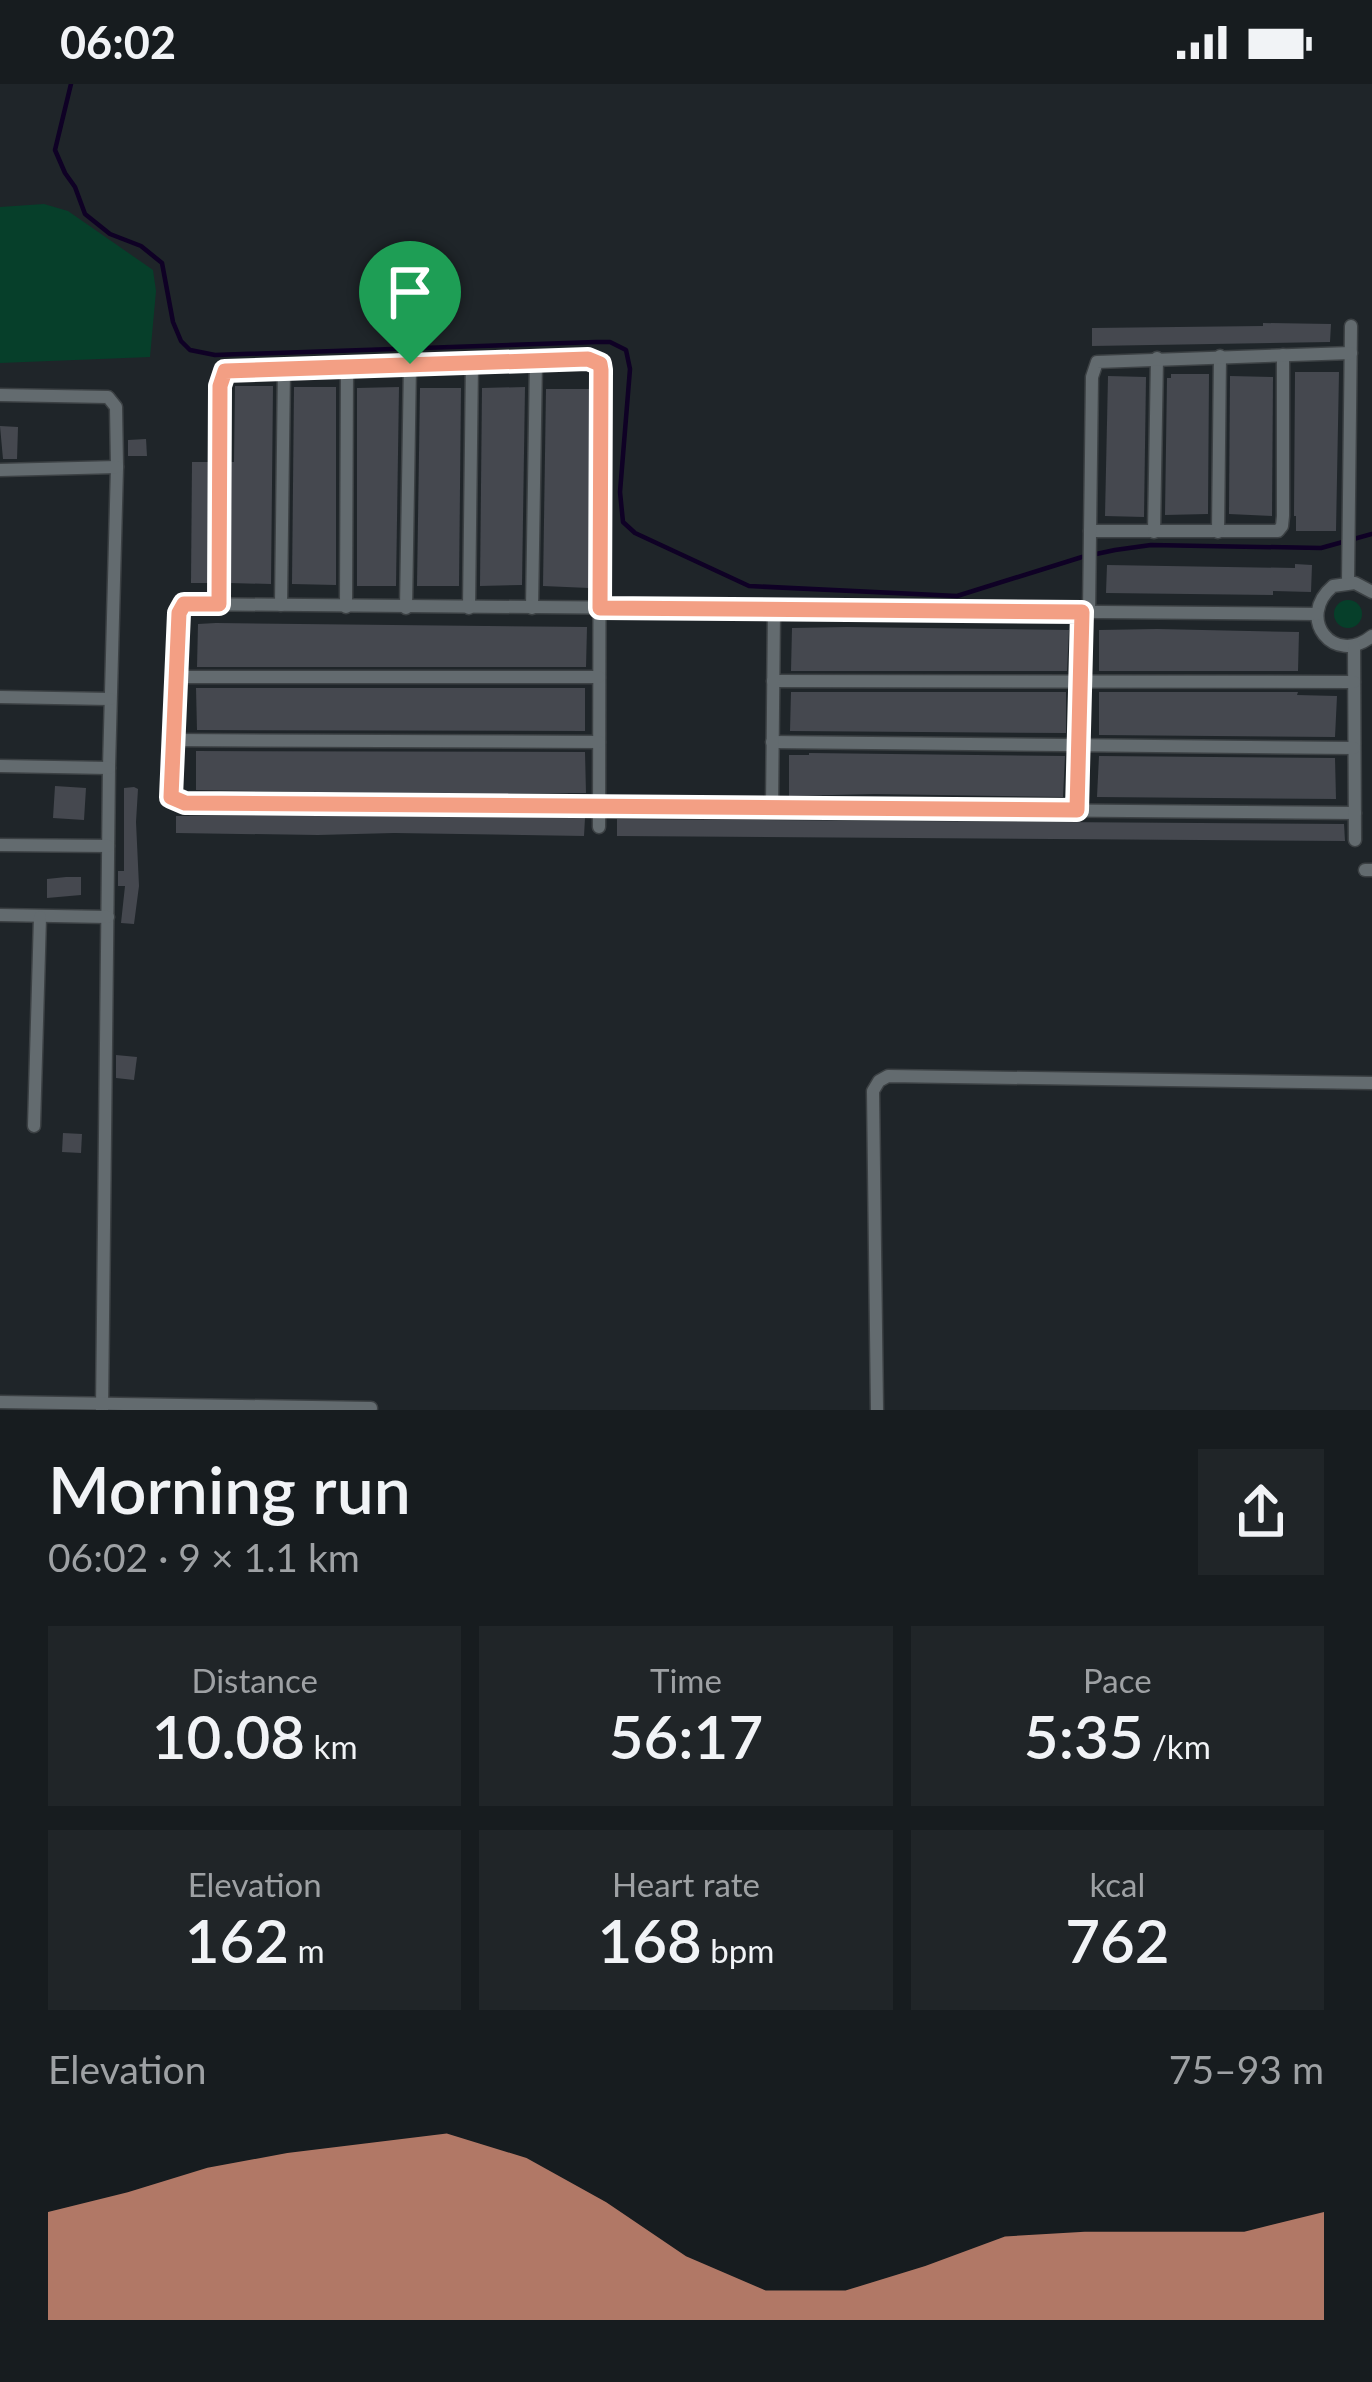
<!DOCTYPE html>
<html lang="en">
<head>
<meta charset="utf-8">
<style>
  :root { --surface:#171c1f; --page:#202528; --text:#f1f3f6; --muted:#9ea1a4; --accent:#f39f84 }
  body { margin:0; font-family:Lato,sans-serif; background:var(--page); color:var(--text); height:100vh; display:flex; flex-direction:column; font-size:45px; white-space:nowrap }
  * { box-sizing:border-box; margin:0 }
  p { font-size:39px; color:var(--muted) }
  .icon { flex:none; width:66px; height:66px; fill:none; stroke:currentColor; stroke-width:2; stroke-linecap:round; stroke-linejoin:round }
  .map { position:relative; height:1326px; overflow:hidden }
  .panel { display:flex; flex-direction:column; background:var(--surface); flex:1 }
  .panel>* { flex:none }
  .pin { position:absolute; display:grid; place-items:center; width:102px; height:102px; color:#fff; margin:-123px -51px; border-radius:50% 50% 50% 0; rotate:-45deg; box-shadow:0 0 12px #0007 }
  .pin .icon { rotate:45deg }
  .round { display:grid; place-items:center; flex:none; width:126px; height:126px; border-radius:0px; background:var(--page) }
  .head { display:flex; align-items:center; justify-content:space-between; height:204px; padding:0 48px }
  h1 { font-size:66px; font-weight:600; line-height:90px }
  .figures { display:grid; grid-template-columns:repeat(3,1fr); gap:18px; height:204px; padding:12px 48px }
  .figures div { display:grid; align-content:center; border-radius:0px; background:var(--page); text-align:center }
  .figures b { font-size:60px; font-weight:600 }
  .figures small { font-size:33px; font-weight:400 }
  .figures p { font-size:33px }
  .chart { height:336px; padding:24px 48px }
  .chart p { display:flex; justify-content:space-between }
  .chart svg { width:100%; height:216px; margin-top:12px; fill:var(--accent); opacity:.7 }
  .status { display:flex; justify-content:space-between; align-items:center; height:84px; padding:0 60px; background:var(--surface); direction:ltr }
  .status svg { height:33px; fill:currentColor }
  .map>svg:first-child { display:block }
  .green { fill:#063f2a }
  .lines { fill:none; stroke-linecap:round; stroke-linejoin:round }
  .stream { stroke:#0f0125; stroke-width:4.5 }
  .building { fill:#45484f }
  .minor-casing { stroke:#3c4144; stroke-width:15 }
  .minor { stroke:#636b6f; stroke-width:12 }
  .route-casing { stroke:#fff; stroke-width:24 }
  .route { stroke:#f39f84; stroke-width:15 }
</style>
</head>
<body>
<div class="status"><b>06:02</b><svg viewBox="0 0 49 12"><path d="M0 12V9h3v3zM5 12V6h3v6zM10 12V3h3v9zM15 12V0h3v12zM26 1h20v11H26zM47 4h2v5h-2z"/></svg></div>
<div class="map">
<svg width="1372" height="1326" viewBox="0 0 1372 1326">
  <rect width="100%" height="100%" fill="#1f2529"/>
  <g class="green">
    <polygon points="44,120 68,127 153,186 156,207 150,273 0,279 0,123"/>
    <circle cx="1348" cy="530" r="14"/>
  </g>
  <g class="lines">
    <polyline class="stream" points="71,0 55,66 65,89 75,103 85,130 110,150 141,162 162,179 173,238 181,257 190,266 215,271 596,258 610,258 626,266 630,285 620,408 623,438 635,449 749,502 957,512 1082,473 1115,466 1151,461 1321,464 1372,450"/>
  </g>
  <g class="building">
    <polygon points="1263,239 1331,240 1330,258 1092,262 1092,244 1263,242"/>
    <polygon points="1295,288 1339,288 1336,447 1296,447 1296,432 1294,432"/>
    <polygon points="1171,290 1209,290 1208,430 1165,431 1167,294 1171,294"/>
    <polygon points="1108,292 1146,293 1144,433 1105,432"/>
    <polygon points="1230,292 1273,293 1272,432 1229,430"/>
    <polygon points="235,302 273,302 271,500 230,499 231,378 234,378"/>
    <polygon points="294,303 336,303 336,501 292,500"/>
    <polygon points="399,303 396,502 357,502 357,304"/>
    <polygon points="525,303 522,501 480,502 482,304"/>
    <polygon points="420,304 461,304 459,502 417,502"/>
    <polygon points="546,305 589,305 589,504 543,502"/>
    <polygon points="0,342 18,343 17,375 3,375"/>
    <polygon points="146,355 147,372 128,372 128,356"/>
    <polygon points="192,378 210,378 209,499 191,499"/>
    <polygon points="1295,480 1312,481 1311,508 1273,507 1273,511 1106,509 1107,481 1295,484"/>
    <polygon points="216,539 587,543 586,583 197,583 198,540"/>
    <polygon points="847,543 1069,546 1067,587 791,587 792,544"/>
    <polygon points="1157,545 1299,548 1298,587 1099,587 1099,546"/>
    <polygon points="196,604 585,604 585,647 197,646"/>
    <polygon points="791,608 1066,608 1066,649 790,647"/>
    <polygon points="1298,608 1297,611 1337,612 1335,653 1099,651 1099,608"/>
    <polygon points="196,667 585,668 586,709 508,709 508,711 196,706"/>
    <polygon points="809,669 1065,672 1063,713 875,710 789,712 789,671 809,671"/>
    <polygon points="1099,672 1335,674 1336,715 1097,713"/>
    <polygon points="55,702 86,704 84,736 53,734"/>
    <polygon points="134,703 138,705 136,738 139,802 134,840 121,839 125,802 118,802 118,787 124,787 124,704"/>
    <polygon points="176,732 481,732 585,734 584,752 394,749 318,751 176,749"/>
    <polygon points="617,735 1344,740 1345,757 617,752"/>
    <polygon points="66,793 81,793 81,811 47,814 47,795"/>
    <polygon points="116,971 137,973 134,996 116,994"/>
    <polygon points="63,1049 82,1050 81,1069 62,1068"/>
  </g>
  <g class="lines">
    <defs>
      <g id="minor">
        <polyline points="0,311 108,313 116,323 117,383 109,684 102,1326"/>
        <polyline points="0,386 117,383"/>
        <polyline points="1090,447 1278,447 1282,442 1283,432 1283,271"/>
        <polyline points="1154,448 1157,274"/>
        <polyline points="1218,448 1220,272"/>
        <polyline points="1348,499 1351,242"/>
        <path d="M1372,508L1355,499L1333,502C1295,534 1334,583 1372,552"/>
        <polyline points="219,520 221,302 225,287 595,276 600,280 600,286 599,743"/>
        <polyline points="281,521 284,284"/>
        <polyline points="346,523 347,282"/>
        <polyline points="406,524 410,280"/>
        <polyline points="469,524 472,278"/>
        <polyline points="532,524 536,276"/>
        <polyline points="1089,528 1092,293 1097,278 1351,269"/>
        <polyline points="1317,530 184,520 177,539 170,706 171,713 185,719 1355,729"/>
        <polyline points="1354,562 1355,756"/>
        <polyline points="175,593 599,593"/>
        <polyline points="773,597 1354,598"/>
        <polyline points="0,613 110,615"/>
        <polyline points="172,656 599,658"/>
        <polyline points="772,658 1354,664"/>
        <polyline points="0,682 109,684"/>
        <polyline points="772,723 774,526"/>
        <polyline points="1077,726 1081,528"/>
        <polyline points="0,761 108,762"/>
        <polyline points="1365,786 1372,786"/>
        <polyline points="0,831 108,833"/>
        <polyline points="34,1042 40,833"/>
        <polyline points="0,1318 371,1324"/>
        <polyline points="877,1326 873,1007 879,997 888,992 1372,999"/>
      </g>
    </defs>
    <use href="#minor" class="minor-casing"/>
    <use href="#minor" class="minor"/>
  </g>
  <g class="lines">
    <defs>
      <polygon id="route" points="588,275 600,280 601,286 600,524 1082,528 1077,726 185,719 171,713 179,529 184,520 219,520 220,302 225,287"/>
    </defs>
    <use href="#route" class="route-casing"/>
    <use href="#route" class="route"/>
  </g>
</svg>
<div class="pin" style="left:410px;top:280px;background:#1e9e55"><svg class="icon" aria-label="arrive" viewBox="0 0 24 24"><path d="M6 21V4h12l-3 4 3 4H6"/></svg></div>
</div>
<section class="panel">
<div class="head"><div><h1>Morning run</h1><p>06:02 · 9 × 1.1 km</p></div><a class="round"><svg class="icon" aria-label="share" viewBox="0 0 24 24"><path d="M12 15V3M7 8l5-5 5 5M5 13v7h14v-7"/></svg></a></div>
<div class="figures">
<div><p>Distance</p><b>10.08<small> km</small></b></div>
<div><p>Time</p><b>56:17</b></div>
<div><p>Pace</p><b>5:35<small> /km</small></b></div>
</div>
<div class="figures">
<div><p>Elevation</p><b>162<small> m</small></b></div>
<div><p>Heart rate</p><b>168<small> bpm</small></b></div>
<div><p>kcal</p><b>762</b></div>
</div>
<div class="chart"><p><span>Elevation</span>75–93 m</p>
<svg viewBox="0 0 160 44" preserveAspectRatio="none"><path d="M0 44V22L10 18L20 13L30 10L40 8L50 6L60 11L70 20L80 31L90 38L100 38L110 33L120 27L130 26L140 26L150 26L160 22V44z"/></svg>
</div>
</section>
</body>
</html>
